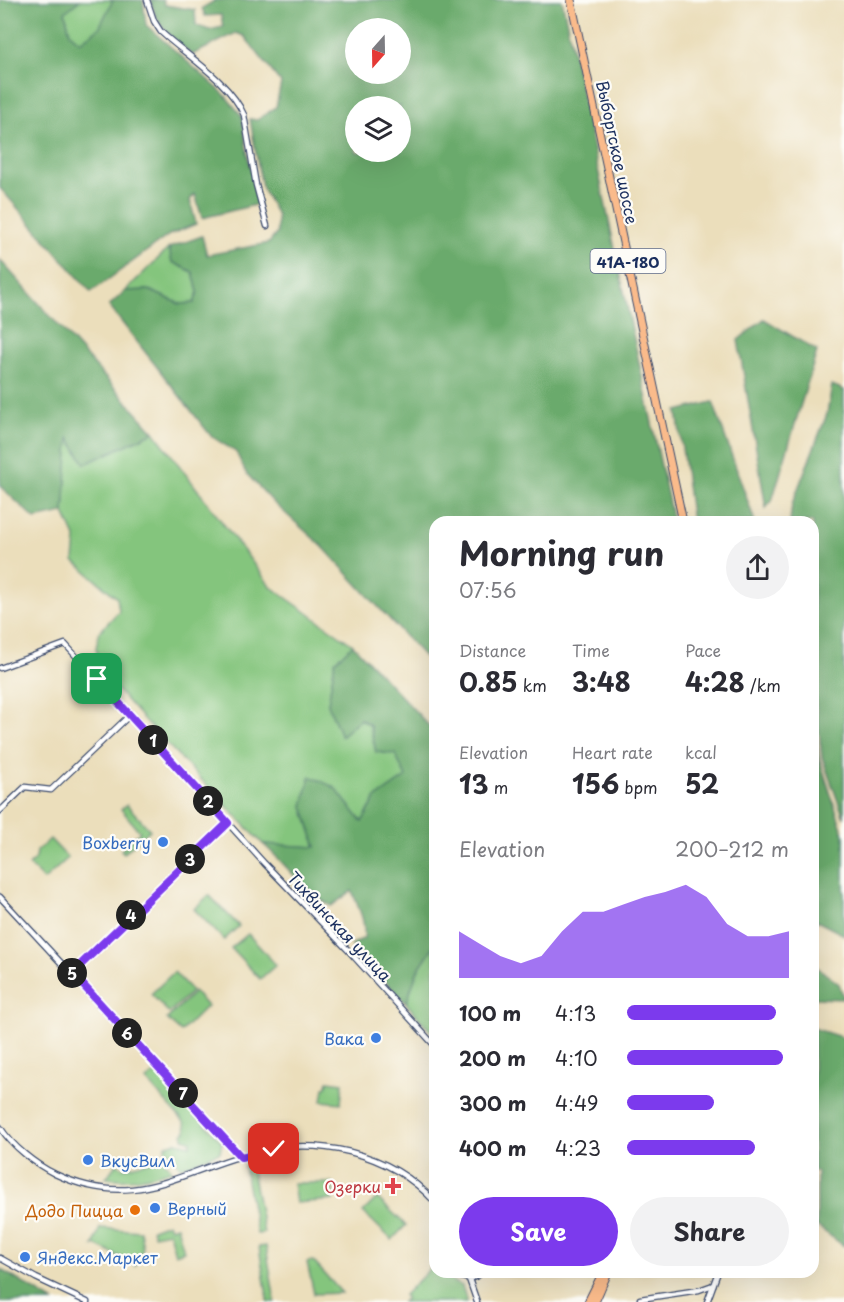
<!DOCTYPE html>
<html lang="en">
<head>
<meta charset="utf-8">
<style>
  :root { --surface:#fff; --page:#f2f2f3; --text:#2b2b33; --muted:#7c7c81; --accent:#7c3aed }
  body { margin:0; font-family:"Playpen Sans",sans-serif; background:var(--page); color:var(--text); height:100vh; display:flex; flex-direction:column; font-size:22px; white-space:nowrap }
  * { box-sizing:border-box; margin:0 }
  p { font-size:20px; color:var(--muted) }
  .icon { flex:none; width:33px; height:33px; fill:none; stroke:currentColor; stroke-width:2; stroke-linecap:round; stroke-linejoin:round }
  .map { position:relative; flex:1; overflow:hidden }
  .drawer { position:absolute; left:429px; top:516px; width:390px; height:762px; display:flex; flex-direction:column; background:var(--surface); border-radius:18px; box-shadow:0 6px 24px #0002 }
  .drawer>* { flex:none }
  .needle { width:39px; rotate:200deg }
  .controls { position:absolute; left:345px; top:18px; display:grid; gap:12px }
  .controls a { display:grid; place-items:center; width:66px; height:66px; border-radius:50%; background:var(--surface); box-shadow:0 6px 24px #0002; font-size:30px }
  .pin { position:absolute; display:grid; place-items:center; width:51px; height:51px; color:#fff; margin:-26px; border-radius:12px; box-shadow:0 3px 9px #0006 }
  .km { position:absolute; width:30px; height:30px; margin:-15px; border-radius:50%; background:#222; color:#fff; font-size:16px; line-height:30px; text-align:center }
  .round { display:grid; place-items:center; flex:none; width:63px; height:63px; border-radius:32px; background:var(--page) }
  .head { display:flex; align-items:center; justify-content:space-between; height:102px; padding:0 30px }
  h1 { font-size:33px; font-weight:700; line-height:45px }
  .metrics { display:grid; grid-template-columns:repeat(3,1fr); gap:9px; height:102px; padding:6px 30px }
  .metrics div { display:grid; align-content:center }
  .metrics b { font-size:26px; font-weight:700 }
  .metrics small { font-size:16px; font-weight:400 }
  .metrics p { font-size:16px }
  .chart { height:168px; padding:12px 30px }
  .chart p { display:flex; justify-content:space-between }
  .chart svg { width:100%; height:108px; margin-top:6px; fill:var(--accent); opacity:.7 }
  .primary-button { display:flex; gap:12px; margin-top:auto; padding:12px 30px }
  .primary-button a { flex:1; height:69px; border-radius:36px; background:var(--accent); color:#fff; font-size:24px; font-weight:700; line-height:69px; text-align:center }
  .primary-button a+a { background:var(--page); color:var(--text) }
  ul { padding:0 30px; list-style:none; font-size:20px }
  li { display:grid; grid-template-columns:96px 72px 1fr; align-items:center; height:45px }
  li i { height:15px; border-radius:8px; background:var(--accent) }
  .map>svg:first-child { display:block }
  .green { fill:#84c57d; stroke:#507a6e; stroke-width:1.5 }
  .forest { fill:#6baa6c; stroke:#436c65; stroke-width:1.5; fill-rule:evenodd }
  .lines { fill:none; stroke-linecap:round; stroke-linejoin:round }
  .minor-casing { stroke:#3a496c; stroke-width:7 }
  .primary-casing { stroke:#3a496c; stroke-width:9 }
  .minor { stroke:#fff; stroke-width:4.5 }
  .primary { stroke:#fabb8b; stroke-width:7 }
  .route-casing { stroke:#fff; stroke-width:12 }
  .route { stroke:#7c3aed; stroke-width:8 }
  .shop-dot { fill:#3f7fe0; stroke:#fdfcf7; stroke-width:2 }
  .health-dot { fill:#e0444e; stroke:#fdfcf7; stroke-width:2 }
  .food-dot { fill:#e8710a; stroke:#fdfcf7; stroke-width:2 }
  .labels { text-anchor:middle; dominant-baseline:central; stroke-width:4.5; stroke-linejoin:round; paint-order:stroke }
  .shield { fill:#fdfcf7; stroke:#5f6c8c; stroke-width:1.5 }
  .shield-label { font-size:15px; font-weight:bold; fill:#1b2f5e }
  .street-label { font-size:16px; fill:#1b2f5e; stroke:#fdfcf7 }
  .shop-label { font-size:16px; fill:#366cbe; stroke:#fdfcf7; text-anchor:start }
  .health-label { font-size:16px; fill:#be3a42; stroke:#fdfcf7; text-anchor:end }
  .food-label { font-size:16px; fill:#c56008; stroke:#fdfcf7; text-anchor:end }
</style>
</head>
<body>
<div class="map">
<svg width="844" height="1302" viewBox="0 0 844 1302">
  <rect width="100%" height="100%" fill="#fdfcf7"/>
  <filter id="ink" filterUnits="userSpaceOnUse"><feTurbulence type="fractalNoise" baseFrequency=".0167" numOctaves="2"/><feDisplacementMap in="SourceGraphic" scale="12" xChannelSelector="R" yChannelSelector="G"/><feConvolveMatrix kernelMatrix="1 2 1 2 8 2 1 2 1" color-interpolation-filters="sRGB"/></filter>
  <filter id="wash" filterUnits="userSpaceOnUse"><feTurbulence type="fractalNoise" baseFrequency=".008" numOctaves="4" result="noise"/><feDisplacementMap in="SourceGraphic" scale="24" xChannelSelector="R" yChannelSelector="G"/><feGaussianBlur stdDeviation="1.35" result="paint"/><feColorMatrix in="noise" values="0 0 0 0 0 0 0 0 0 0 0 0 0 0 0 0 0 1.4 0 .05"/><feComposite in="paint" operator="in"/></filter>
  <g filter="url(#wash)">
    <rect width="100%" height="100%" fill="#ebdebb"/>
    <g class="green">
      <polygon points="80,0 113,0 99,28 80,42 70,33 65,11"/>
      <polygon points="169,248 172,262 193,272 198,292 194,303 181,304 149,290 125,291"/>
      <polygon points="154,432 271,587 353,645 335,661 328,704 341,736 360,719 370,725 376,752 395,754 406,777 376,798 362,822 334,787 303,806 316,847 263,844 145,721 101,672 96,648 99,632 119,611 117,598 74,561 76,539 64,513 68,437 85,464"/>
      <polygon points="127,805 150,830 124,853 121,850 140,832 121,809"/>
      <polygon points="50,839 68,858 44,880 29,865 36,858 37,851"/>
      <polygon points="209,895 239,926 224,940 194,909"/>
      <polygon points="248,934 276,965 260,979 231,948"/>
      <polygon points="435,944 435,1036 406,1003 418,970"/>
      <polygon points="174,972 192,991 169,1013 151,994"/>
      <polygon points="194,992 207,1006 181,1032 167,1019"/>
      <polygon points="158,1071 222,1142 220,1152 181,1167 165,1149 166,1145 177,1142 190,1145 191,1141 183,1138 183,1134 186,1131 185,1123 146,1080"/>
      <polygon points="328,1081 343,1083 341,1103 322,1101 324,1088 326,1088"/>
      <path d="M162,1158L172,1170C150,1177 129,1182 106,1178L117,1163L123,1168Z"/>
      <polygon points="251,1165 264,1233 257,1234 244,1166"/>
      <polygon points="293,1183 333,1183 333,1200 296,1203"/>
      <polygon points="377,1198 406,1225 392,1240 363,1212"/>
      <polygon points="168,1223 170,1228 177,1226 184,1251 175,1254 169,1232 154,1235 152,1229"/>
      <polygon points="100,1228 140,1231 143,1248 135,1266 134,1264 116,1255 115,1257 114,1254 95,1245 93,1247"/>
      <polygon points="435,1244 435,1272 445,1272 455,1283 462,1286 467,1302 402,1302 406,1298 404,1295 425,1274 434,1263"/>
      <polygon points="266,1246 275,1302 268,1302 259,1247"/>
      <polygon points="313,1261 342,1293 314,1294 307,1262"/>
    </g>
    <g class="forest">
      <polygon points="0,0 80,0 65,12 70,33 80,42 99,28 113,0 143,0 146,25 224,94 242,116 248,157 259,204 202,218 195,194 190,200 196,224 169,235 91,292 0,188"/>
      <path d="M151,0H163L165,5L195,10L196,25L209,30L223,27L221,15L205,16L202,8L216,0H562L673,522H435V666L430,663L322,546L274,503L246,473L236,452L211,436L109,306L125,291L149,290L180,304L194,303L198,292L193,272L172,262L169,248L202,236L207,255L269,243L277,233V215L262,188L250,119L257,120L276,107L281,83L244,36L236,33L192,55C172,37 156,28 151,0ZM356,28H400V74H356ZM356,106H400V152H356Z"/>
      <polygon points="0,260 154,432 85,464 69,438 64,513 35,519 0,486"/>
      <polygon points="764,319 817,351 772,501 766,508 738,340"/>
      <polygon points="832,385 844,390 844,818 822,757 813,680 813,522 790,522 792,504 827,414"/>
      <polygon points="713,402 755,522 692,522 677,411"/>
      <path d="M353,645L435,732V944L418,970L406,1003L351,945L364,938C366,921 358,907 352,891L331,906C304,891 286,864 263,844L316,847L303,806L310,776L334,787L362,822L376,798L406,777L395,754L376,752L370,725L360,719L341,736L328,704L335,661Z"/>
      <polygon points="813,716 819,758 844,835 844,935 813,919"/>
      <polygon points="813,964 839,984 844,999 813,998"/>
      <polygon points="813,1028 844,1038 844,1246 817,1226 817,1172 813,1171"/>
      <polygon points="0,1269 54,1302 0,1302"/>
    </g>
  </g>
  <g filter="url(#ink)">
    <g class="lines">
      <defs>
        <g id="minor">
          <path d="M147,0L154,21L161,32C187,56 230,82 244,115L256,185L267,226"/>
          <polyline points="0,668 65,644 264,863 347,949 435,1046"/>
          <polyline points="0,811 25,787 51,790 130,715"/>
          <polyline points="0,897 241,1157"/>
          <polyline points="72,973 228,823"/>
          <path d="M0,1127C12,1146 35,1164 55,1174C134,1211 177,1173 251,1153C316,1136 389,1151 435,1202"/>
          <polyline points="0,1258 36,1278 87,1302"/>
          <path d="M454,1272C463,1280 473,1281 482,1272"/>
          <polyline points="469,1279 477,1302"/>
          <polyline points="640,1299 699,1290 713,1285"/>
          <polyline points="707,1302 718,1272"/>
        </g>
        <g id="primary">
          <polyline points="571,0 683,522"/>
          <polyline points="588,1302 603,1272"/>
          <polyline points="595,1302 608,1272"/>
        </g>
      </defs>
      <use href="#minor" class="minor-casing"/>
      <use href="#primary" class="primary-casing"/>
      <use href="#minor" class="minor"/>
      <use href="#primary" class="primary"/>
    </g>
  </g>
  <g class="lines" filter="url(#ink)">
    <defs>
      <polyline id="route" points="97,679 228,823 72,973 241,1157 274,1149"/>
    </defs>
    <use href="#route" class="route-casing"/>
    <use href="#route" class="route"/>
  </g>
  <g class="shop-dot">
    <circle cx="163" cy="842" r="6"/>
    <circle cx="376" cy="1038" r="6"/>
    <circle cx="88" cy="1160" r="6"/>
    <circle cx="155" cy="1208" r="6"/>
    <circle cx="25" cy="1257" r="6"/>
  </g>
  <path class="health-dot" d="M390 1177h6v6h6v6h-6v6h-6v-6h-6v-6h6z"/>
  <circle class="food-dot" cx="135" cy="1210" r="6"/>
  <g class="labels">
    <rect class="shield" x="590.5" y="249" width="75" height="24" rx="4.5"/>
    <g class="shield-label">
      <text x="628" y="261">41А-180</text>
    </g>
    <g class="street-label">
      <text transform="translate(618 152) rotate(78)">Выборгское шоссе</text>
      <text transform="translate(340 926) rotate(47)">Тихвинская улица</text>
    </g>
    <g class="shop-label">
      <text x="151" y="842" text-anchor="end">Boxberry</text>
      <text x="364" y="1038" text-anchor="end">Вака</text>
      <text x="100" y="1160">ВкусВилл</text>
      <text x="167" y="1208">Верный</text>
      <text x="37" y="1257">Яндекс.Маркет</text>
    </g>
    <g class="health-label">
      <text x="381" y="1186">Озерки</text>
    </g>
    <g class="food-label">
      <text x="123" y="1210">Додо Пицца</text>
    </g>
  </g>
</svg>
<div class="controls">
<a><svg class="needle" viewBox="-14 -14 28 28"><path d="M0-13l5 13h-10z" fill="#e53935"/><path d="M0 13l5-13h-10z" fill="#7c7c81"/></svg></a>
<a><svg class="icon" aria-label="layers" viewBox="0 0 24 24"><path d="M12 4l9 5-9 5-9-5zM3 14l9 5 9-5"/></svg></a>
</div>
<div class="pin" style="left:97px;top:679px;background:#1e9e55"><svg class="icon" aria-label="arrive" viewBox="0 0 24 24"><path d="M6 21V4h12l-3 4 3 4H6"/></svg></div>
<div class="pin" style="left:274px;top:1149px;background:#d93025"><svg class="icon" aria-label="check" viewBox="0 0 24 24"><path d="M5 12l5 5 9-10"/></svg></div>
<b class="km" style="left:153px;top:740px">1</b>
<b class="km" style="left:208px;top:801px">2</b>
<b class="km" style="left:190px;top:859px">3</b>
<b class="km" style="left:131px;top:915px">4</b>
<b class="km" style="left:72px;top:973px">5</b>
<b class="km" style="left:127px;top:1033px">6</b>
<b class="km" style="left:183px;top:1093px">7</b>
<section class="drawer">
<div class="head"><div><h1>Morning run</h1><p>07:56</p></div><a class="round"><svg class="icon" aria-label="share" viewBox="0 0 24 24"><path d="M12 15V3M7 8l5-5 5 5M5 13v7h14v-7"/></svg></a></div>
<div class="metrics">
<div><p>Distance</p><b>0.85<small> km</small></b></div>
<div><p>Time</p><b>3:48</b></div>
<div><p>Pace</p><b>4:28<small> /km</small></b></div>
</div>
<div class="metrics">
<div><p>Elevation</p><b>13<small> m</small></b></div>
<div><p>Heart rate</p><b>156<small> bpm</small></b></div>
<div><p>kcal</p><b>52</b></div>
</div>
<div class="chart"><p><span>Elevation</span>200–212 m</p>
<svg viewBox="0 0 160 44" preserveAspectRatio="none"><path d="M0 44V25L10 30L20 35L30 38L40 35L50 25L60 17L70 17L80 14L90 11L100 9L110 6L120 11L130 22L140 27L150 27L160 25V44z"/></svg>
</div>
<ul>
<li><b>100 m</b>4:13<i style="width:92%"></i></li>
<li><b>200 m</b>4:10<i style="width:96%"></i></li>
<li><b>300 m</b>4:49<i style="width:54%"></i></li>
<li><b>400 m</b>4:23<i style="width:79%"></i></li>
</ul>
<div class="primary-button"><a>Save</a><a>Share</a></div>
</section>
</div>
</body>
</html>
